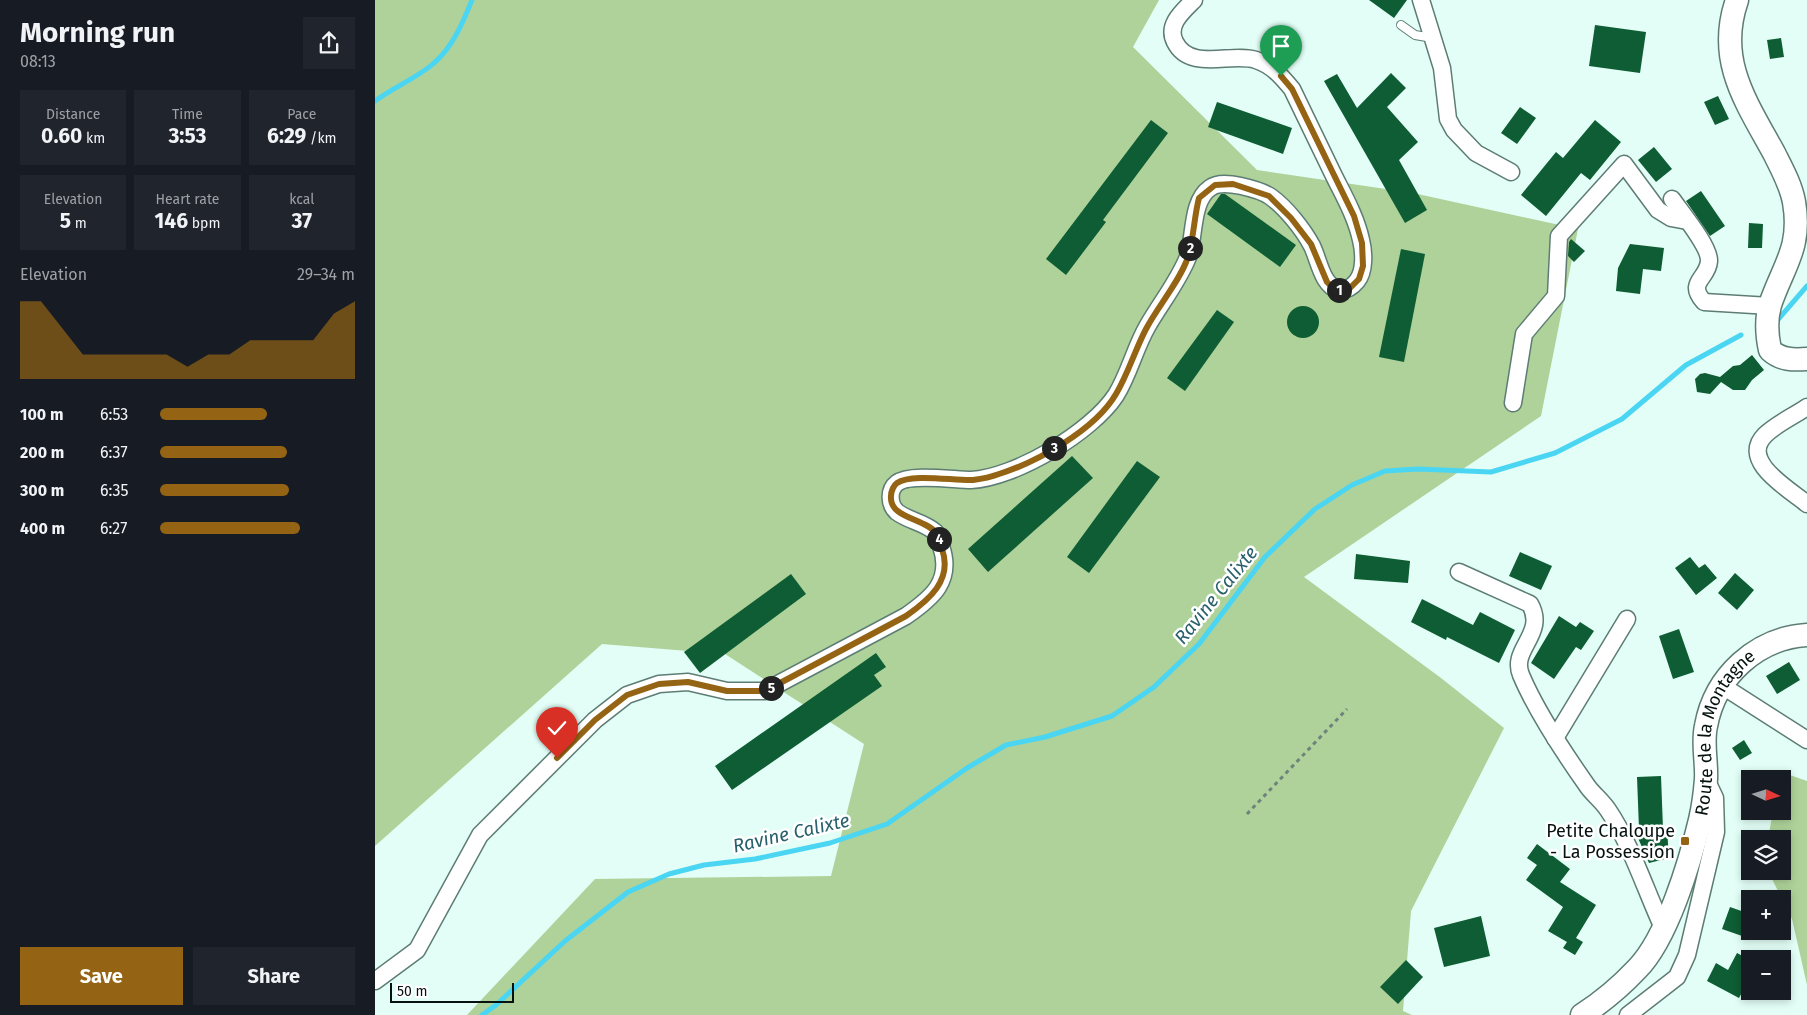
<!DOCTYPE html>
<html lang="en">
<head>
<meta charset="utf-8">
<style>
  :root { --surface:#171b24; --page:#20242c; --text:#f1f3f6; --muted:#9ea1a6; --accent:#946414 }
  body { margin:0; font-family:"Fira Sans",sans-serif; background:var(--page); color:var(--text); height:100vh; display:flex; flex-direction:column; font-size:19px; white-space:nowrap }
  * { box-sizing:border-box; margin:0 }
  p { font-size:16px; color:var(--muted) }
  .icon { flex:none; width:28px; height:28px; fill:none; stroke:currentColor; stroke-width:2; stroke-linecap:round; stroke-linejoin:round }
  .map { position:relative; flex:1; overflow:hidden }
  .side { display:flex; flex-direction:column; background:var(--surface); width:375px }
  .side>* { flex:none }
  .needle { width:32px; rotate:94deg }
  .controls { position:absolute; left:1366px; top:770px; display:grid; gap:10px }
  .controls a { display:grid; place-items:center; width:50px; height:50px; border-radius:0px; background:var(--surface); box-shadow:0 2px 8px #0003; font-size:25px }
  .scale { position:absolute; left:15px; bottom:12px; width:124px; box-sizing:border-box; padding-left:5px; border:2px solid #06120f; border-top:0; font-size:14px; line-height:18px; white-space:nowrap; color:#06120f; -webkit-text-stroke:4px #fff; paint-order:stroke }
  .pin { position:absolute; display:grid; place-items:center; width:42px; height:42px; color:#fff; margin:-51px -21px; border-radius:50% 50% 50% 0; rotate:-45deg; box-shadow:0 0 5px #0007 }
  .pin .icon { rotate:45deg }
  .km { position:absolute; width:25px; height:25px; margin:-12px; border-radius:50%; background:#222; color:#fff; font-size:14px; line-height:25px; text-align:center }
  .round { display:grid; place-items:center; flex:none; width:52px; height:52px; border-radius:0px; background:var(--page) }
  .headline { display:flex; align-items:center; justify-content:space-between; height:85px; padding:0 20px }
  h1 { font-size:28px; font-weight:700; line-height:38px }
  .stats { display:grid; grid-template-columns:repeat(3,1fr); gap:8px; height:85px; padding:5px 20px }
  .stats div { display:grid; align-content:center; border-radius:0px; background:var(--page); text-align:center }
  .stats b { font-size:21px; font-weight:700 }
  .stats small { font-size:14px; font-weight:400 }
  .stats p { font-size:14px }
  .chart { height:140px; padding:10px 20px }
  .chart p { display:flex; justify-content:space-between }
  .chart svg { width:100%; height:90px; margin-top:5px; fill:var(--accent); opacity:.7 }
  .primary-button { display:flex; gap:10px; margin-top:auto; padding:10px 20px }
  .primary-button a { flex:1; height:58px; border-radius:0px; background:var(--accent); color:#fff; font-size:20px; font-weight:700; line-height:58px; text-align:center }
  .primary-button a+a { background:var(--page); color:var(--text) }
  ul { padding:0 20px; list-style:none; font-size:16px }
  li { display:grid; grid-template-columns:80px 60px 1fr; align-items:center; height:38px }
  li i { height:12px; border-radius:6px; background:var(--accent) }
  main { display:flex; flex:1; min-height:0 }
  .map>svg:first-child { display:block }
  .green { fill:#aed299 }
  .lines { fill:none; stroke-linecap:round; stroke-linejoin:round }
  .stream { stroke:#4ad5f3; stroke-width:5 }
  .building { fill:#0e5d34 }
  .service-casing { stroke:#5d7d74; stroke-width:10 }
  .minor-casing { stroke:#5d7d74; stroke-width:19 }
  .secondary-casing { stroke:#5d7d74; stroke-width:25 }
  .path { stroke:#6f837d; stroke-width:3; stroke-dasharray:4 4; stroke-linecap:butt }
  .service { stroke:#fff; stroke-width:8 }
  .minor { stroke:#fff; stroke-width:16 }
  .secondary { stroke:#fff; stroke-width:22 }
  .route-casing { stroke:#fff; stroke-width:10 }
  .route { stroke:#946414; stroke-width:6 }
  .poi-dot { fill:#946414; stroke:#fff; stroke-width:2 }
  .labels { text-anchor:middle; dominant-baseline:central; stroke-width:5; stroke-linejoin:round; paint-order:stroke }
  .street-label { font-size:18px; fill:#06120f; stroke:#fff }
  .poi-label { font-size:18px; fill:#06120f; stroke:#fff; text-anchor:end }
  .water-label { font-size:19px; font-style:italic; fill:#28606c; stroke:#fff }
</style>
</head>
<body>
<main>
<section class="side">
<div class="headline"><div><h1>Morning run</h1><p>08:13</p></div><a class="round"><svg class="icon" aria-label="share" viewBox="0 0 24 24"><path d="M12 15V3M7 8l5-5 5 5M5 13v7h14v-7"/></svg></a></div>
<div class="stats">
<div><p>Distance</p><b>0.60<small> km</small></b></div>
<div><p>Time</p><b>3:53</b></div>
<div><p>Pace</p><b>6:29<small> /km</small></b></div>
</div>
<div class="stats">
<div><p>Elevation</p><b>5<small> m</small></b></div>
<div><p>Heart rate</p><b>146<small> bpm</small></b></div>
<div><p>kcal</p><b>37</b></div>
</div>
<div class="chart"><p><span>Elevation</span>29–34 m</p>
<svg viewBox="0 0 160 44" preserveAspectRatio="none"><path d="M0 44V6L10 6L20 19L30 32L40 32L50 32L60 32L70 32L80 38L90 32L100 32L110 25L120 25L130 25L140 25L150 12L160 6V44z"/></svg>
</div>
<ul>
<li><b>100 m</b>6:53<i style="width:55%"></i></li>
<li><b>200 m</b>6:37<i style="width:65%"></i></li>
<li><b>300 m</b>6:35<i style="width:66%"></i></li>
<li><b>400 m</b>6:27<i style="width:72%"></i></li>
</ul>
<div class="primary-button"><a>Save</a><a>Share</a></div>
</section>
<div class="map">
<svg width="1432" height="1015" viewBox="0 0 1432 1015">
  <rect width="100%" height="100%" fill="#e2fef6"/>
  <g class="green">
    <polygon points="0,0 784,0 758,47 882,170 1038,193 1203,229 1166,416 929,577 1066,678 1129,728 1036,911 1028,1011 1037,1015 92,1015 220,879 456,876 489,744 350,654 227,644 0,846"/>
    <polygon points="1406,772 1432,781 1432,985 1417,919 1393,871 1408,871 1408,839 1393,839 1398,811 1408,811"/>
  </g>
  <g class="lines">
    <g class="stream">
      <path d="M0,101C19,87 42,78 59,63C78,47 88,22 97,0"/>
      <polyline points="1401,322 1432,286"/>
      <polyline points="107,1015 121,1005 190,941 253,892 294,874 329,865 380,859 455,843 512,824 592,768 631,745 670,737 737,716 779,687 824,644 890,557 940,509 977,485 1010,471 1043,469 1116,472 1180,453 1247,419 1311,365 1366,335"/>
    </g>
  </g>
  <g class="building">
    <polygon points="994,0 1032,0 1019,18"/>
    <polygon points="1220,25 1271,32 1265,73 1214,66"/>
    <polygon points="1406,38 1409,57 1395,59 1392,40"/>
    <polygon points="1016,73 1031,88 1012,107 1043,142 1024,160 1052,210 1030,223 949,81 962,74 982,108"/>
    <polygon points="1343,96 1354,119 1340,125 1329,102"/>
    <polygon points="842,102 917,128 908,154 833,127"/>
    <polygon points="1145,107 1161,118 1142,144 1126,133"/>
    <polygon points="776,120 793,133 728,220 731,222 691,275 671,259"/>
    <polygon points="1220,120 1246,142 1215,180 1206,173 1171,216 1146,195 1181,152 1188,158"/>
    <polygon points="1279,147 1297,169 1281,182 1263,160"/>
    <polygon points="1326,191 1350,226 1335,236 1311,201"/>
    <polygon points="846,194 850,194 921,245 905,267 832,214"/>
    <polygon points="1374,223 1388,224 1387,248 1373,248"/>
    <polygon points="1196,239 1210,251 1199,262 1193,256 1194,242"/>
    <polygon points="1255,244 1289,248 1286,271 1268,269 1265,294 1241,291 1243,268"/>
    <polygon points="1026,249 1050,254 1029,362 1004,357"/>
    <circle cx="928" cy="322" r="16"/>
    <polygon points="842,310 859,322 810,391 792,378"/>
    <polygon points="1377,355 1389,370 1377,380 1370,390 1358,390 1346,382 1335,394 1322,392 1320,379 1325,374 1330,373 1345,377 1358,366 1365,365"/>
    <polygon points="697,456 718,478 613,572 593,549"/>
    <polygon points="762,461 785,477 714,573 692,557"/>
    <polygon points="1145,552 1177,566 1166,590 1134,576"/>
    <polygon points="981,554 1035,561 1033,583 979,579"/>
    <polygon points="1315,557 1324,568 1330,564 1342,578 1321,595 1300,568"/>
    <polygon points="1360,573 1379,590 1362,610 1343,593"/>
    <polygon points="416,574 431,594 325,673 309,652"/>
    <polygon points="1047,599 1098,625 1105,612 1140,630 1124,663 1072,637 1071,640 1036,622"/>
    <polygon points="1184,616 1201,627 1205,622 1219,631 1206,650 1201,647 1179,679 1156,663"/>
    <polygon points="1304,629 1319,672 1298,679 1284,636"/>
    <polygon points="501,653 511,667 499,675 507,686 357,790 340,766"/>
    <polygon points="1414,662 1425,680 1402,694 1391,676"/>
    <polygon points="1369,740 1377,753 1365,760 1357,748"/>
    <polygon points="1286,776 1288,829 1292,829 1294,858 1274,863 1259,829 1264,829 1262,777"/>
    <polygon points="1162,844 1195,869 1185,882 1221,905 1201,938 1208,942 1200,955 1188,948 1192,942 1173,931 1188,907 1151,880 1162,865 1152,858"/>
    <polygon points="1355,907 1375,914 1375,923 1370,937 1347,929"/>
    <polygon points="1106,916 1115,956 1069,967 1059,928"/>
    <polygon points="1362,953 1375,960 1375,977 1364,998 1332,981 1341,963 1353,970"/>
    <polygon points="1031,960 1048,977 1023,1004 1005,987"/>
  </g>
  <g class="lines">
    <defs>
      <polyline id="service" points="1026,25 1040,35 1058,38"/>
      <g id="minor">
        <polyline points="1046,0 1067,68 1073,119 1079,130 1101,153 1136,172"/>
        <path d="M1297,199C1306,212 1335,247 1334,261C1333,279 1311,282 1329,302L1395,306"/>
        <polyline points="1138,403 1149,334 1181,296 1184,236 1249,164 1283,210 1296,218 1312,221"/>
        <path d="M1432,407C1419,416 1401,424 1390,435C1364,461 1414,489 1432,504"/>
        <path d="M1084,572L1155,604C1172,634 1135,649 1146,675C1162,713 1189,753 1213,787C1219,795 1227,801 1233,810C1255,842 1271,891 1288,928"/>
        <polyline points="1346,685 1432,740"/>
        <polyline points="1180,738 1252,619"/>
        <path d="M0,981L42,950L105,835L220,720L252,695L284,684L313,682L352,691H390L531,616C557,598 578,581 566,546C565,541 564,536 560,532C549,522 534,521 522,512C514,505 513,490 522,483C535,473 579,480 596,480C640,478 717,432 741,395C754,374 760,348 772,327C785,304 803,282 813,257C820,236 816,201 835,188C843,182 856,184 866,186C875,188 888,191 896,197C911,208 928,229 937,246C944,260 947,286 964,290C971,291 977,287 982,281C990,271 989,252 986,240C981,217 969,196 959,176C945,147 931,118 917,89C907,77 897,65 881,60C856,52 815,72 800,42C791,25 808,11 819,0"/>
        <polyline points="1253,1015 1302,977 1312,955 1341,832 1340,798 1331,779"/>
      </g>
      <g id="secondary">
        <path d="M1362,0C1341,60 1371,102 1399,153C1407,169 1416,185 1419,202C1427,248 1408,266 1395,305C1391,319 1392,336 1395,350C1406,360 1418,360 1432,359"/>
        <path id="s1" d="M1207,1015C1227,1002 1246,986 1262,969C1292,939 1315,862 1325,820C1328,807 1330,792 1331,779C1332,762 1327,743 1331,726C1340,676 1382,638 1432,635"/>
      </g>
    </defs>
    <use href="#service" class="service-casing"/>
    <use href="#minor" class="minor-casing"/>
    <use href="#secondary" class="secondary-casing"/>
    <polyline class="path" points="872,814 972,709"/>
    <use href="#service" class="service"/>
    <use href="#minor" class="minor"/>
    <use href="#secondary" class="secondary"/>
  </g>
  <g class="lines">
    <defs>
      <path id="route" d="M182,758L220,720L252,695L284,684L313,682L352,691H390L531,616C554,600 578,580 567,549C566,545 565,538 562,534C551,518 514,519 516,496C516,491 519,485 522,483C537,473 579,481 598,480C606,479 616,477 624,474C662,462 720,430 741,394C753,374 760,350 771,329C783,306 805,281 813,257C819,237 819,217 824,198L840,185L858,184L894,196L916,218L936,244L952,282L958,288L968,291L975,288L984,279L988,266L987,243L979,216L917,89L906,76"/>
    </defs>
    <use href="#route" class="route-casing"/>
    <use href="#route" class="route"/>
  </g>
  <rect class="poi-dot" x="1305" y="836" width="10" height="10" rx="2.5"/>
  <g class="labels">
    <g class="street-label">
      <text stroke="none"><textPath href="#s1" startOffset="329">Route de la Montagne</textPath></text>
    </g>
    <g class="poi-label">
      <text x="1300" y="831">Petite Chaloupe<tspan x="1300" dy="21">- La Possession</tspan></text>
    </g>
    <g class="water-label">
      <text transform="translate(841 595) rotate(-51)">Ravine Calixte</text>
      <text transform="translate(416 833) rotate(-13)">Ravine Calixte</text>
    </g>
  </g>
</svg>
<div class="controls">
<a><svg class="needle" viewBox="-14 -14 28 28"><path d="M0-13l5 13h-10z" fill="#e53935"/><path d="M0 13l5-13h-10z" fill="#9ea1a6"/></svg></a>
<a><svg class="icon" aria-label="layers" viewBox="0 0 24 24"><path d="M12 4l9 5-9 5-9-5zM3 14l9 5 9-5"/></svg></a>
<a>+</a>
<a>−</a>
</div>
<div class="scale">50 m</div>
<div class="pin" style="left:906px;top:76px;background:#1e9e55"><svg class="icon" aria-label="arrive" viewBox="0 0 24 24"><path d="M6 21V4h12l-3 4 3 4H6"/></svg></div>
<div class="pin" style="left:182px;top:758px;background:#d93025"><svg class="icon" aria-label="check" viewBox="0 0 24 24"><path d="M5 12l5 5 9-10"/></svg></div>
<b class="km" style="left:964px;top:290px">1</b>
<b class="km" style="left:815px;top:248px">2</b>
<b class="km" style="left:679px;top:448px">3</b>
<b class="km" style="left:564px;top:539px">4</b>
<b class="km" style="left:396px;top:688px">5</b>
</div>
</main>
</body>
</html>
